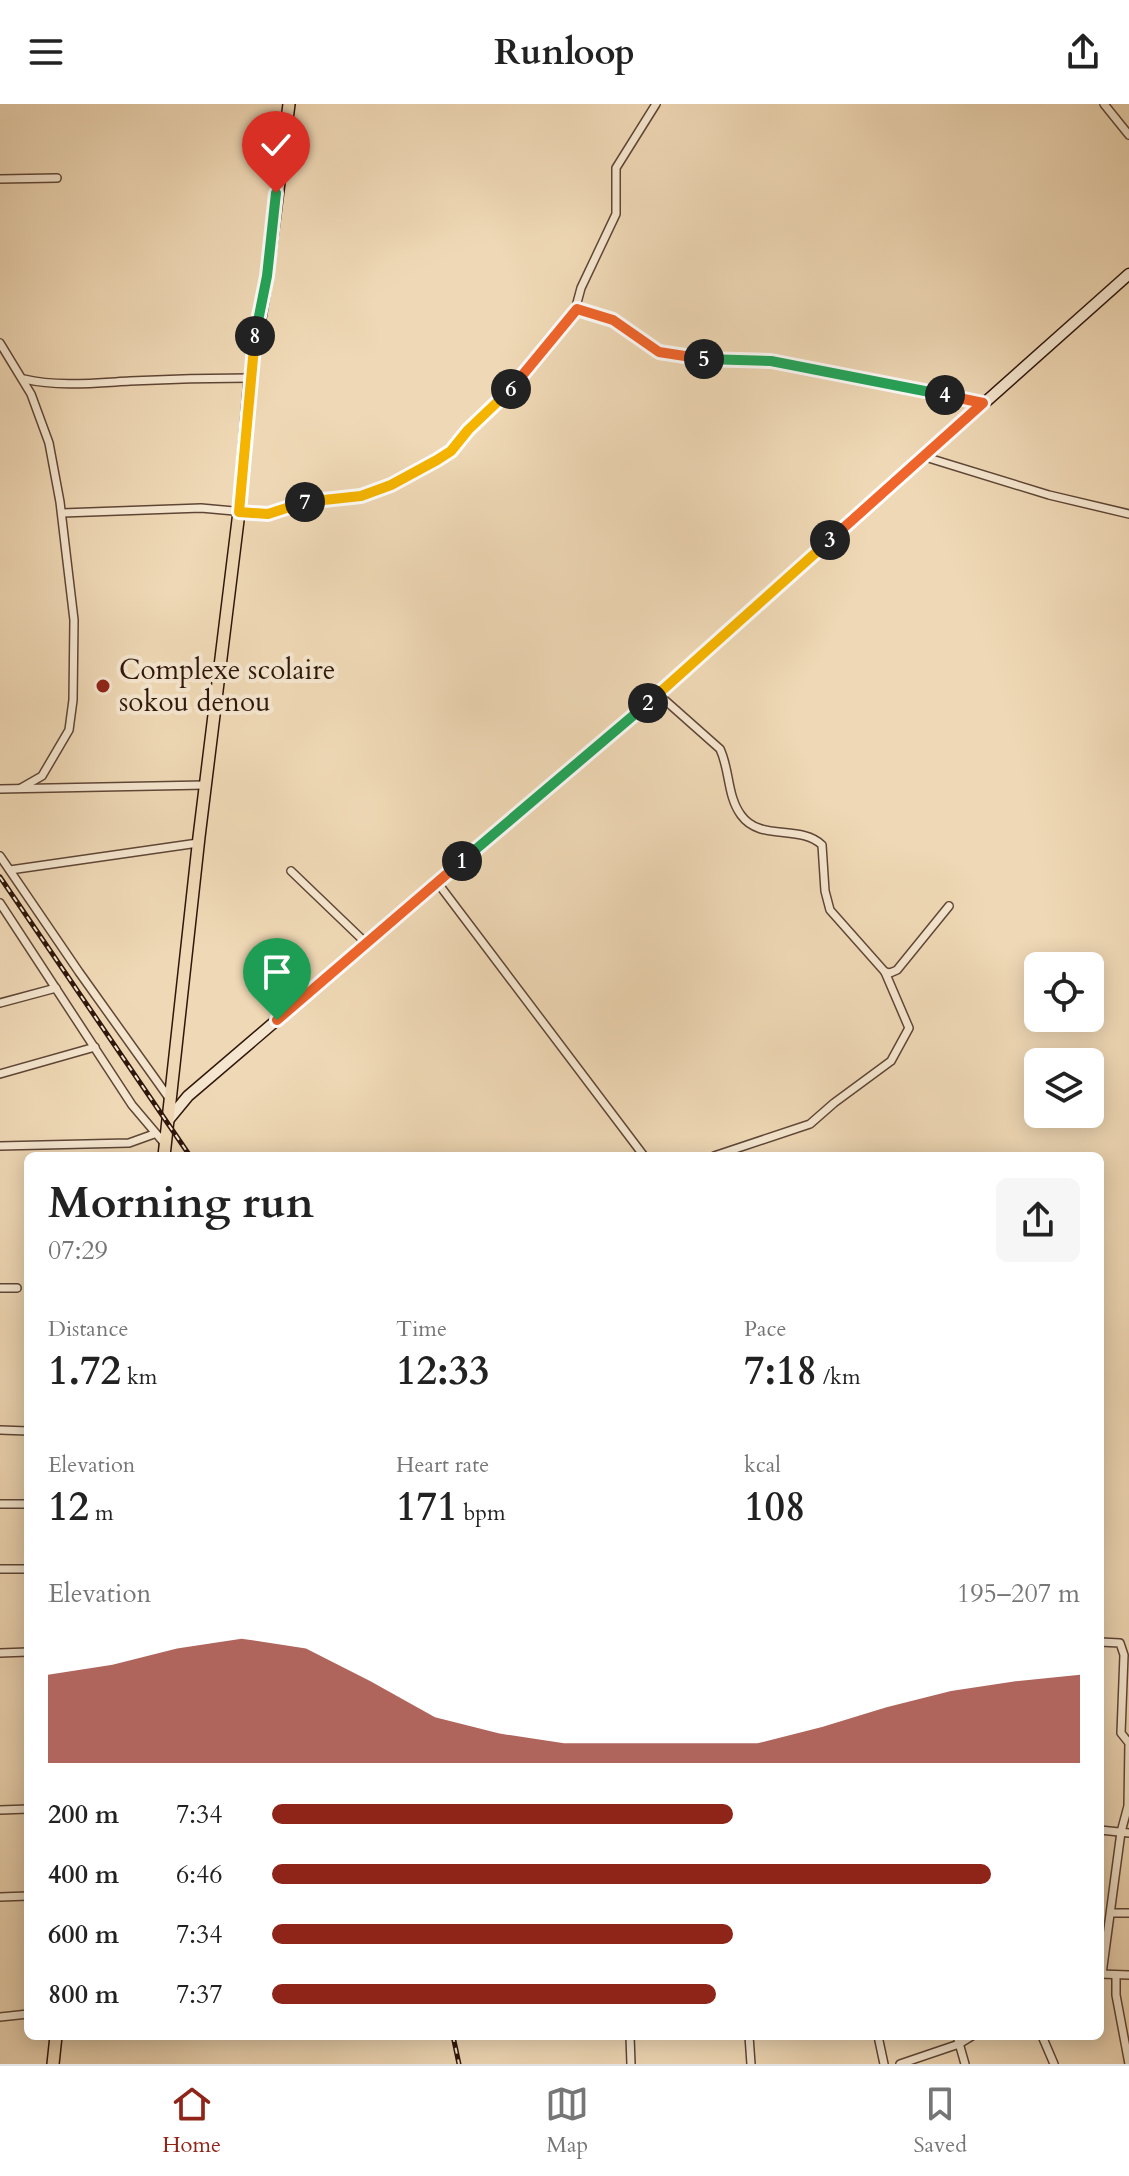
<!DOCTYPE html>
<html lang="en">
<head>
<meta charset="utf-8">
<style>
  :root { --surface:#fff; --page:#f6f6f6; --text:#222; --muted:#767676; --line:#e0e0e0; --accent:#8f2418 }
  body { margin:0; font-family:Cardo,serif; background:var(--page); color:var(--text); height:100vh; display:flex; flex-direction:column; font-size:30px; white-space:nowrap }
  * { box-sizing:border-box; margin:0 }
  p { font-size:26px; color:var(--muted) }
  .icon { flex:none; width:44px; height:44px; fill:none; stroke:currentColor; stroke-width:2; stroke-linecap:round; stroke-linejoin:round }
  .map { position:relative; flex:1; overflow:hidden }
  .details { position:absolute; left:24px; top:1048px; width:1080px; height:888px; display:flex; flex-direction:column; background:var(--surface); border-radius:12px; box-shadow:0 4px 20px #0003 }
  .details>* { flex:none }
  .buttons { position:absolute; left:1024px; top:848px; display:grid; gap:16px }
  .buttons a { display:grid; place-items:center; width:80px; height:80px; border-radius:12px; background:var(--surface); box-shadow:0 4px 20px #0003; font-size:40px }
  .pin { position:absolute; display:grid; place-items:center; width:68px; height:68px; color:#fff; margin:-82px -34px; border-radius:50% 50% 50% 0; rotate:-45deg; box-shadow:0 0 8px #0007 }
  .pin .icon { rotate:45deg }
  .km { position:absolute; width:40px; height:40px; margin:-20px; border-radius:50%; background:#222; color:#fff; font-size:22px; line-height:40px; text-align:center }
  .round { display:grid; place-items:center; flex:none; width:84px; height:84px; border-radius:12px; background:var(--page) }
  .head { display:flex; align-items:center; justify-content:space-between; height:136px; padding:0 24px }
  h1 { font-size:44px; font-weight:800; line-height:60px }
  .figures { display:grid; grid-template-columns:repeat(3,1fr); gap:12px; height:136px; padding:8px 24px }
  .figures div { display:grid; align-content:center }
  .figures b { font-size:40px; font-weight:800 }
  .figures small { font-size:22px; font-weight:400 }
  .figures p { font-size:22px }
  .chart { height:224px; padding:16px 24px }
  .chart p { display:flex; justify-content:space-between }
  .chart svg { width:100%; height:144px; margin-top:8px; fill:var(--accent); opacity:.7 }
  ul { padding:0 24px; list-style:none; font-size:26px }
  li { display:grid; grid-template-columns:128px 96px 1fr; align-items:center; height:60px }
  li i { height:20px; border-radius:10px; background:var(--accent) }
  header { display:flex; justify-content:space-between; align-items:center; height:104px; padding:0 24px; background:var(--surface); font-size:36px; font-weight:800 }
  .dock { display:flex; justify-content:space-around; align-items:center; height:112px; border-top:2px solid var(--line); background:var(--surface); font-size:22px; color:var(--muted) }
  .dock a { display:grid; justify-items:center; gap:4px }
  .dock .current { color:var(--accent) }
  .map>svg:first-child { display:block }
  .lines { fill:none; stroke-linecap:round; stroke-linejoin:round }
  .street-casing { stroke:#5f4636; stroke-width:10 }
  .secondary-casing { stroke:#2f160b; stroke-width:13 }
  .primary-casing { stroke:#2f160b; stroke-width:14 }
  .street { stroke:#f5e6cf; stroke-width:7 }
  .secondary { stroke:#f5e6cf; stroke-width:10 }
  .primary { stroke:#efd8b5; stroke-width:11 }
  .rail-casing { stroke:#2f160b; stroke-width:5 }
  .rail { stroke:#f5e6cf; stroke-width:2; stroke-dasharray:6; stroke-linecap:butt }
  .split-1-casing { stroke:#fff; stroke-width:16 }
  .split-2-casing { stroke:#fff; stroke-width:16 }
  .split-3-casing { stroke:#fff; stroke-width:16 }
  .split-4-casing { stroke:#fff; stroke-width:16 }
  .split-5-casing { stroke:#fff; stroke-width:16 }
  .split-6-casing { stroke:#fff; stroke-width:16 }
  .split-7-casing { stroke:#fff; stroke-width:16 }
  .split-8-casing { stroke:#fff; stroke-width:16 }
  .split-9-casing { stroke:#fff; stroke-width:16 }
  .split-1 { stroke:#f0652b; stroke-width:10 }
  .split-2 { stroke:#22a559; stroke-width:10 }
  .split-3 { stroke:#f5b400; stroke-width:10 }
  .split-4 { stroke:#f0652b; stroke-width:10 }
  .split-5 { stroke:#22a559; stroke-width:10 }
  .split-6 { stroke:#f0652b; stroke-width:10 }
  .split-7 { stroke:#f5b400; stroke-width:10 }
  .split-8 { stroke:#f5b400; stroke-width:10 }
  .split-9 { stroke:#22a559; stroke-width:10 }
  .poi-dot { fill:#8f2418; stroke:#f5e6cf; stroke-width:3 }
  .labels { text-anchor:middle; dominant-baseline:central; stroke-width:8; stroke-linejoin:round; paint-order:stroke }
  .poi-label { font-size:28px; fill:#2f160b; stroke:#f5e6cf; text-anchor:start }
</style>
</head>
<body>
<header><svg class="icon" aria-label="menu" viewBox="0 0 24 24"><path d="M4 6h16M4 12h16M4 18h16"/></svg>Runloop<svg class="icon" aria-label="share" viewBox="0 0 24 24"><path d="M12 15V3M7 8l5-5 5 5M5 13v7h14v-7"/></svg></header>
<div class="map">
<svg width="1129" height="1960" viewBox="0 0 1129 1960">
  <rect width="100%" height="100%" fill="#efd8b5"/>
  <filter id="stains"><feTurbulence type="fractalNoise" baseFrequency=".0025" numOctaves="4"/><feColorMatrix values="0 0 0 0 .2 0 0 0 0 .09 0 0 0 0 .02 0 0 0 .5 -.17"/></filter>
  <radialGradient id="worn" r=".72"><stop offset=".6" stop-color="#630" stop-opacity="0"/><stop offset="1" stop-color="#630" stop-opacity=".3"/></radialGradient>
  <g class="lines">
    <defs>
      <g id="street">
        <polyline points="1104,0 1129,31"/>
        <polyline points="0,75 57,74"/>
        <polyline points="577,205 613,216 667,250 771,257 983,299"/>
        <polyline points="0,239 31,290 49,339 60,398 74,516 73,596 69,626 42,672 21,684"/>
        <path d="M24,275C58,283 95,279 130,277C170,275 210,274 250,274"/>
        <polyline points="922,352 1049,391 1129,410"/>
        <polyline points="62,409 201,404 268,410 306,398 361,392 391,381 444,353 510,286 574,210 581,184 616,110 616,64 656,0"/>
        <path d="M658,590L720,645C730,666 727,692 741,711C760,738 800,720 822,741L825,787L830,806L885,868L890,869L897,866L949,802"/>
        <polyline points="0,685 205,681"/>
        <polyline points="0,752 79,868 169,994"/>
        <polyline points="10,766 198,739"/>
        <polyline points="291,767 366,839"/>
        <polyline points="437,778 644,1052"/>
        <polyline points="0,799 132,1001 165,1040"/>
        <polyline points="0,899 56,884"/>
        <polyline points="0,970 95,943"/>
        <polyline points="0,1042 129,1039 154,1030"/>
        <polyline points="714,1052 810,1020 834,999 891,957 909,924 885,868"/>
        <polyline points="0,1184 17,1184"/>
        <polyline points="0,1326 28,1327"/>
        <polyline points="0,1400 28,1400"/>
        <polyline points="0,1465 28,1465"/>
        <polyline points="1100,1538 1120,1539 1124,1551 1121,1629 1129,1639 1128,1702 1121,1728 1102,1870"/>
        <polyline points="0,1549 28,1548"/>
        <polyline points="0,1706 28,1705"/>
        <polyline points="1100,1726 1129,1729"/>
        <polyline points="0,1793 28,1792"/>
        <polyline points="1112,1809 1129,1809"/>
        <polyline points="1100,1870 1129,1871"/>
        <polyline points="1116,1871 1116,1891 1129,1960"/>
        <polyline points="0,1913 28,1910"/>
        <polyline points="630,1932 631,1960"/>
        <polyline points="749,1932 751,1960"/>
        <polyline points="878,1932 884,1960"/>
        <polyline points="957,1932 965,1960"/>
        <polyline points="1042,1932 1054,1960"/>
        <polyline points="900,1960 959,1940 972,1932"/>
      </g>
      <polyline id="secondary" points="169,1015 188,992 658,590 1129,170"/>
      <g id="primary">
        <polyline points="164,1052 199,733 239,408 250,274 267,172 289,0"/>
        <polyline points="53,1960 56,1932"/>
      </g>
    </defs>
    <use href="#street" class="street-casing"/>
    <use href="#secondary" class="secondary-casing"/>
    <use href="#primary" class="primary-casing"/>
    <use href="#street" class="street"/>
    <use href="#secondary" class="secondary"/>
    <use href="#primary" class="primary"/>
    <defs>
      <g id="rail">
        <polyline points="0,773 190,1052"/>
        <polyline points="453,1932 459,1960"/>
      </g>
    </defs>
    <use href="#rail" class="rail-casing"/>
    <use href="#rail" class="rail"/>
  </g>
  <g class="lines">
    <defs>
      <polyline id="split-1" points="277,916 462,757"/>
      <polyline id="split-2" points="462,757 648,599"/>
      <polyline id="split-3" points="648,599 830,436"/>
      <polyline id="split-4" points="830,436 983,299 945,291"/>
      <polyline id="split-5" points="704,255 771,257 945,291"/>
      <polyline id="split-6" points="511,285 577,205 613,216 659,248 704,255"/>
      <polyline id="split-7" points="305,398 361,392 391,381 437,356 451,347 468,326 511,285"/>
      <polyline id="split-8" points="255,232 239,408 268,410 305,398"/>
      <polyline id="split-9" points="255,232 267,172 276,89"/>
    </defs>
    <use href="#split-1" class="split-1-casing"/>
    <use href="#split-2" class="split-2-casing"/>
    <use href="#split-3" class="split-3-casing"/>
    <use href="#split-4" class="split-4-casing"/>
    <use href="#split-5" class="split-5-casing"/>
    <use href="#split-6" class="split-6-casing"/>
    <use href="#split-7" class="split-7-casing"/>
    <use href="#split-8" class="split-8-casing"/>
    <use href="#split-9" class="split-9-casing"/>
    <use href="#split-1" class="split-1"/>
    <use href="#split-2" class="split-2"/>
    <use href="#split-3" class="split-3"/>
    <use href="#split-4" class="split-4"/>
    <use href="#split-5" class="split-5"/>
    <use href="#split-6" class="split-6"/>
    <use href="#split-7" class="split-7"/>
    <use href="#split-8" class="split-8"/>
    <use href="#split-9" class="split-9"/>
  </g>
  <circle class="poi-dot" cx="103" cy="582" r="8"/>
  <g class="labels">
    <g class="poi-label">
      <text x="119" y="566">Complexe scolaire<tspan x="119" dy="32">sokou denou</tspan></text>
    </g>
  </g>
  <rect width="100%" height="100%" filter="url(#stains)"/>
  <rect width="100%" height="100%" fill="url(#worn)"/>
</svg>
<div class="buttons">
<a><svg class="icon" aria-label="locate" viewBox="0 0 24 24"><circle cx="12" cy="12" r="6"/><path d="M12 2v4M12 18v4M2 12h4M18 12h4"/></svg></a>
<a><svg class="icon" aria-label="layers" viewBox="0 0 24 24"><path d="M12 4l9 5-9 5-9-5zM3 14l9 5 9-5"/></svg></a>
</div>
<div class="pin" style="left:277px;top:916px;background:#1e9e55"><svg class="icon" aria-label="arrive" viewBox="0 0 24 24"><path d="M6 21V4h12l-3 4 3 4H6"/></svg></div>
<div class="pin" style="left:276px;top:89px;background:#d93025"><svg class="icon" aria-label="check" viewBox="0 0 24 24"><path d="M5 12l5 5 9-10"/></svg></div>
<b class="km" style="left:462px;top:757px">1</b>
<b class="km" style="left:648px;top:599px">2</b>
<b class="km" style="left:830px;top:436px">3</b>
<b class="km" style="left:945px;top:291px">4</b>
<b class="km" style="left:704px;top:255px">5</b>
<b class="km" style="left:511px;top:285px">6</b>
<b class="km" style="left:305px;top:398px">7</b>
<b class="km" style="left:255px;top:232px">8</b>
<section class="details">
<div class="head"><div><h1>Morning run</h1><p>07:29</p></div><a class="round"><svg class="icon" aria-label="share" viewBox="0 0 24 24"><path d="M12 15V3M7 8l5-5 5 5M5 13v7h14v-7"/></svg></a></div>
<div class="figures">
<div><p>Distance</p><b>1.72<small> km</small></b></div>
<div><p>Time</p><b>12:33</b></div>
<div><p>Pace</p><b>7:18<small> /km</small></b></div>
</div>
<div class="figures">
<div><p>Elevation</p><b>12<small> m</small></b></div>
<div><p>Heart rate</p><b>171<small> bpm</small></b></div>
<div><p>kcal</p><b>108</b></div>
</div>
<div class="chart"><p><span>Elevation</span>195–207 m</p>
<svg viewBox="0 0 160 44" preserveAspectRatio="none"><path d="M0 44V17L10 14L20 9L30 6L40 9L50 19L60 30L70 35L80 38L90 38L100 38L110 38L120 33L130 27L140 22L150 19L160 17V44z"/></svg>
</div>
<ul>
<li><b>200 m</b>7:34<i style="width:57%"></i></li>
<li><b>400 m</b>6:46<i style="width:89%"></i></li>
<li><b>600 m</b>7:34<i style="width:57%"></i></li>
<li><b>800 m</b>7:37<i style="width:55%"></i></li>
</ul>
</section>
</div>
<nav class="dock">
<a class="current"><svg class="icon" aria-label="home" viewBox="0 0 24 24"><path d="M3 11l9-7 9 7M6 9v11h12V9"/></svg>Home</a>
<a><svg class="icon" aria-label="map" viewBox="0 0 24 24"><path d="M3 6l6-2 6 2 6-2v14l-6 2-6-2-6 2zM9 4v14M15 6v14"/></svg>Map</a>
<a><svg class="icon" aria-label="saved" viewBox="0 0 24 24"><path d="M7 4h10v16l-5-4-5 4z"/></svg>Saved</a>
</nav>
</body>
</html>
